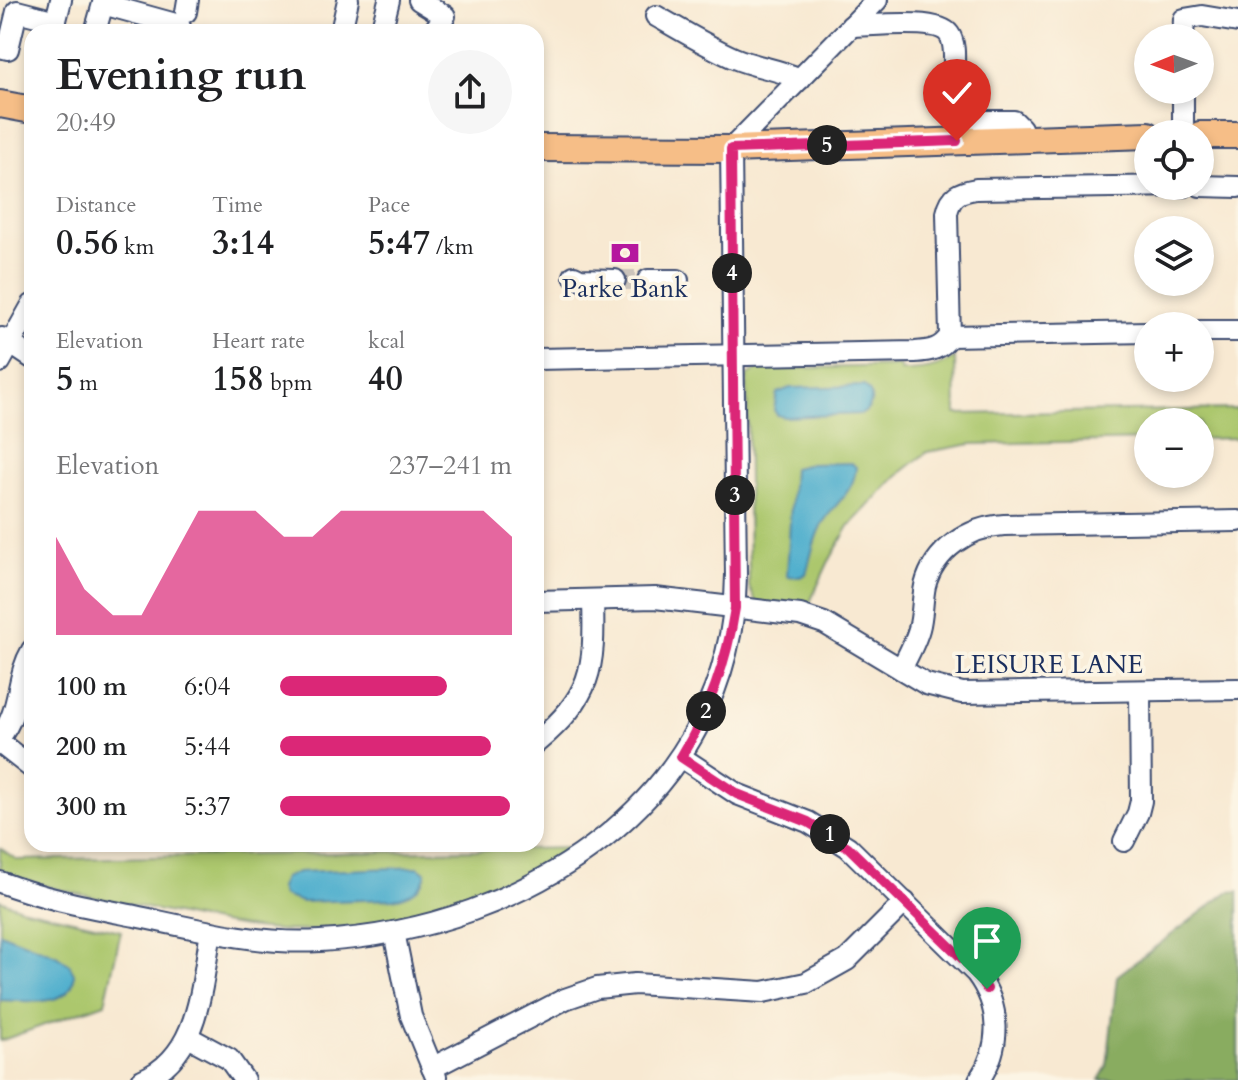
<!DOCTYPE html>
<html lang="en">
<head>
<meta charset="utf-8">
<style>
  :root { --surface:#fff; --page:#f6f6f6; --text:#202124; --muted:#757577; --accent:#db2777 }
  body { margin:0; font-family:Cardo,serif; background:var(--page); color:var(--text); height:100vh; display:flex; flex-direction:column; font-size:30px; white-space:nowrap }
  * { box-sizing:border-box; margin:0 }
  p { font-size:26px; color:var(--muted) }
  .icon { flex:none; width:44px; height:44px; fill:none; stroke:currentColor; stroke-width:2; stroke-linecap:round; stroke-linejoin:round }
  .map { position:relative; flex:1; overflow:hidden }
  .side { position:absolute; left:24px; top:24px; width:520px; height:828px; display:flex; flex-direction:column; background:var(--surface); border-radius:24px; box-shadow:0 4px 12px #0003 }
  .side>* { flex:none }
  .needle { width:52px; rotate:269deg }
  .controls { position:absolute; left:1134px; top:24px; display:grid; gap:16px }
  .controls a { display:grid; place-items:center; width:80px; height:80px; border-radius:50%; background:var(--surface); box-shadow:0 4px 12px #0003; font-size:40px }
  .pin { position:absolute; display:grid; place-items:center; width:68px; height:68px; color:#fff; margin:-82px -34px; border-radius:50% 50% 50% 0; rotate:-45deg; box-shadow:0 0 8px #0007 }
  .pin .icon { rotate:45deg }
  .km { position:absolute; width:40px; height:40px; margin:-20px; border-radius:50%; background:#222; color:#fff; font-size:22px; line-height:40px; text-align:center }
  .round { display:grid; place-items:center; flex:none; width:84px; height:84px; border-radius:42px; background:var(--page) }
  .summary { display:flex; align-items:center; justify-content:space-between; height:136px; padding:0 32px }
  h1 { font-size:44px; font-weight:700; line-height:60px }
  .stats { display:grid; grid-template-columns:repeat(3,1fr); gap:12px; height:136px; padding:8px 32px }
  .stats div { display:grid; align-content:center }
  .stats b { font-size:34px; font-weight:700 }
  .stats small { font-size:22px; font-weight:400 }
  .stats p { font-size:22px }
  .chart { height:224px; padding:16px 32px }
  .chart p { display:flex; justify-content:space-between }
  .chart svg { width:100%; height:144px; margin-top:8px; fill:var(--accent); opacity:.7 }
  ul { padding:0 32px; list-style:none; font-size:26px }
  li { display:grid; grid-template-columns:128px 96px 1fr; align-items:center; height:60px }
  li i { height:20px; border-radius:10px; background:var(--accent) }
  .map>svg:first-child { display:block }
  .green { fill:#acc76d; stroke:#647b66; stroke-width:2 }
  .forest { fill:#89ac60; stroke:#526e5f; stroke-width:2 }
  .water { fill:#4fafcd; stroke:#356f96; stroke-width:2 }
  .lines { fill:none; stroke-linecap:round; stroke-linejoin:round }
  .minor-tunnel { stroke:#ccc4bb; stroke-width:20; stroke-dasharray:20 10; stroke-linecap:butt }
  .minor-casing { stroke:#3c4b6f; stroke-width:24 }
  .major-casing { stroke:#3c4b6f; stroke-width:30 }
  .minor { stroke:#fff; stroke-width:20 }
  .major { stroke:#f6be87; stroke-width:26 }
  .route-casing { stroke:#fff; stroke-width:16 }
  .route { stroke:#db2777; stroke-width:10 }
  .labels { text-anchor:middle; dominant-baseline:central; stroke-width:7; stroke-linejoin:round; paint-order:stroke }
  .poi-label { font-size:26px; fill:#1b2f5e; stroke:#fcf5e5 }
  .street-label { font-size:26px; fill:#1b2f5e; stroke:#fcf5e5 }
</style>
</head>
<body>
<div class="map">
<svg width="1238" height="1080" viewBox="0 0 1238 1080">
  <rect width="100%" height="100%" fill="#fcf5e5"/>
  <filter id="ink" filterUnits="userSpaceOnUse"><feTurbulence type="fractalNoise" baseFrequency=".0125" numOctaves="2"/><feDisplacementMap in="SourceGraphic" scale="16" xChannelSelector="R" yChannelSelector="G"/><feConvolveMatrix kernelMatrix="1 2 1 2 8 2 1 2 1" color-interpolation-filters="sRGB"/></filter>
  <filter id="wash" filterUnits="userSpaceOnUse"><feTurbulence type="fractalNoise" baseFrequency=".006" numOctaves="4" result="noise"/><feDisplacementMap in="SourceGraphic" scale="32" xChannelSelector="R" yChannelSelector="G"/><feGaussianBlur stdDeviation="1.8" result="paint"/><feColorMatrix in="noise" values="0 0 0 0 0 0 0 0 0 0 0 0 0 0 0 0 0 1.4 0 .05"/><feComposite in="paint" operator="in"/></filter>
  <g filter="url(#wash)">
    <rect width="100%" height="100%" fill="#f8e9d2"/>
    <g class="green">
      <path d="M955,358L956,414L1238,409V438L1200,439V422H1148V440L972,444L927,452L898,475L849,526L828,563L806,611L756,602L749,587L747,376L758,369L900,366L901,371C922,371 936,369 955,358Z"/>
      <path d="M0,848L17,860L570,848C479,907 371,939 262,929C222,925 182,915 142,907C94,897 46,889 0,871Z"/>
      <polygon points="0,900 21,908 121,931 105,1003 0,1041"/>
    </g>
    <polygon class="forest" points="1238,891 1238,1080 1099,1080 1107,1066 1117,976 1228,892"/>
    <g class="water">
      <path d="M864,386C874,393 874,407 862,414L784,417L777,415L774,410L777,393L790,388Z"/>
      <path d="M851,463L856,467C854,494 834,503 821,526C813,541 811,558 806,574L800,577L787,576L793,468L810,464Z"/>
      <path d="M418,867L426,873C423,890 409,896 393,899L302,902L283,896L280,888L284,878L298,872Z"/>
      <path d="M0,933L56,955L69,964L74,973C76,1009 23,1001 0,1000Z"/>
    </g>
  </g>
  <g filter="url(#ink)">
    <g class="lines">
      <polyline class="minor-tunnel" points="615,280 648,280"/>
      <defs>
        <g id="minor">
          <polyline points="419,0 445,16 433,32"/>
          <polyline points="103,4 179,25 182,32"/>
          <polyline points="186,12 188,0"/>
          <path d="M656,16C681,30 707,46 734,58C755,67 778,69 800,79"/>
          <path d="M851,26C871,26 938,18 949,34C957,45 953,65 954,77C954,95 954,110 963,126"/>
          <polyline points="53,32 61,0"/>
          <polyline points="95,32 104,0"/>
          <polyline points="341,32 348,0"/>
          <polyline points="381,32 389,0"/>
          <polyline points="1183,38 1184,19 1202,16 1238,22"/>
          <polyline points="0,47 8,49 17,11 56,21"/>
          <polyline points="1183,134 1183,90"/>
          <polyline points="959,136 963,126 972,121 1014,121 1021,128 1025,139"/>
          <polyline points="1200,186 1238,187"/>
          <polyline points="574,276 580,279 615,280"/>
          <polyline points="648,280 678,280"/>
          <polyline points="1200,331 1238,331"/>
          <path d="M950,336L947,213C951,195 959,192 976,189L1185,186"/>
          <polyline points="2,338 32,358"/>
          <path d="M536,359L915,352C931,351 941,349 950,336L1148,332"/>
          <polyline points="0,362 32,305"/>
          <polyline points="536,601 655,598 800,615 824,623 926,684 962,693 1238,689"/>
          <path d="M901,669C908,656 915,643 919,629C923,615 922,600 925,586C934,550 969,527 1004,525L1238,521"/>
          <path d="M0,737C22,709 15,679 32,650"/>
          <polyline points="0,743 32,768"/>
          <path d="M536,743C592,695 595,671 593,600"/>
          <path d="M681,757L737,794L808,822L848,847L976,973C1001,1006 1002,1046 979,1080"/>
          <polyline points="1124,841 1138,813 1141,801 1140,691"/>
          <path d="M0,882C44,899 89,907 135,916C196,929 258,945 320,941C526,930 733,798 736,575L731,149L877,0"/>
          <polyline points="394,932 411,1016 436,1077"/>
          <polyline points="188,1037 229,1059 244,1080"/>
          <polyline points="432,1068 565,999 597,988 635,984 763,992 806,983 847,960 905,902"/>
          <path d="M142,1080C200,1056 201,986 211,932"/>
        </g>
        <g id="major">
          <polyline points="0,104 32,110"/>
          <polyline points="1200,135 1238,135"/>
          <polyline points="536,148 731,149 1148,135"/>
        </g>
      </defs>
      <use href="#minor" class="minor-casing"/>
      <use href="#major" class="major-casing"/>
      <use href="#minor" class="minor"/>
      <use href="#major" class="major"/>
    </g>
  </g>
  <g class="lines" filter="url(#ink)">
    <defs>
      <path id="route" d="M957,141L731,149L735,608C727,661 709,711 681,757L737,794L808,822L848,847L972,968L987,989"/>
    </defs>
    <use href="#route" class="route-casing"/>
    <use href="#route" class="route"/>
  </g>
  <defs>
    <symbol id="bank-bare" viewBox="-9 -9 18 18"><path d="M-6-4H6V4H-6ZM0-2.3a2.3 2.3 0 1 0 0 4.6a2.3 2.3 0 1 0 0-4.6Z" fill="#b5179e" stroke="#fcf5e5" stroke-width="2.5" paint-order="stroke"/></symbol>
  </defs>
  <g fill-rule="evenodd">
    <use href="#bank-bare" x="605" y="233" width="40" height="40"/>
  </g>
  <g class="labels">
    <g class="poi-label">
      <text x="625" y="288">Parke Bank</text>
    </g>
    <g class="street-label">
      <text x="1049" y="664">LEISURE LANE</text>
    </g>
  </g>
</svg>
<div class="controls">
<a><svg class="needle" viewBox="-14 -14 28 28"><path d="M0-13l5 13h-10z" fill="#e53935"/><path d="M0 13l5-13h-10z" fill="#757577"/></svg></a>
<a><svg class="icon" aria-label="locate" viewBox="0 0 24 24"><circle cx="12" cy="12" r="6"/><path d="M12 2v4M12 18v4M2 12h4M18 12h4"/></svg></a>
<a><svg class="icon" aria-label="layers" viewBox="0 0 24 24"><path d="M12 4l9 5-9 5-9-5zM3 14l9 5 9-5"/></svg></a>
<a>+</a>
<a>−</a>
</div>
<div class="pin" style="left:987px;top:989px;background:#1e9e55"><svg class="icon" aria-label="arrive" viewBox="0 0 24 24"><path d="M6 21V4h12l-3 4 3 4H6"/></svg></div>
<div class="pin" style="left:957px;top:141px;background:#d93025"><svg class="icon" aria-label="check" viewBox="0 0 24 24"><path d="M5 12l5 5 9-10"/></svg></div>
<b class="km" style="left:830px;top:834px">1</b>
<b class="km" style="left:706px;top:711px">2</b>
<b class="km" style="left:735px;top:495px">3</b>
<b class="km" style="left:732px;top:273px">4</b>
<b class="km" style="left:827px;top:145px">5</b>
<section class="side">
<div class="summary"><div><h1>Evening run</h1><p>20:49</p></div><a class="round"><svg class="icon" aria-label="share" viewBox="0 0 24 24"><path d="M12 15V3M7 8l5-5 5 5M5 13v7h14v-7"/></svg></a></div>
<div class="stats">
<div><p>Distance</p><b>0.56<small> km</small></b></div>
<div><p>Time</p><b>3:14</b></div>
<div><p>Pace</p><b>5:47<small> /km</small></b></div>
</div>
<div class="stats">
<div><p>Elevation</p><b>5<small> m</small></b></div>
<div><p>Heart rate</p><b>158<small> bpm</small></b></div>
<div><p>kcal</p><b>40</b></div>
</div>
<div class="chart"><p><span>Elevation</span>237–241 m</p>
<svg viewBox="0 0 160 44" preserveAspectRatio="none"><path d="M0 44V14L10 30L20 38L30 38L40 22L50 6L60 6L70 6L80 14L90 14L100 6L110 6L120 6L130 6L140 6L150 6L160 14V44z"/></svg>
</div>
<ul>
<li><b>100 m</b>6:04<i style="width:72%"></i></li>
<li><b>200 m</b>5:44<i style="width:91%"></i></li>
<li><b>300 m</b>5:37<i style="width:99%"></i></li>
</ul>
</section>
</div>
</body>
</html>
